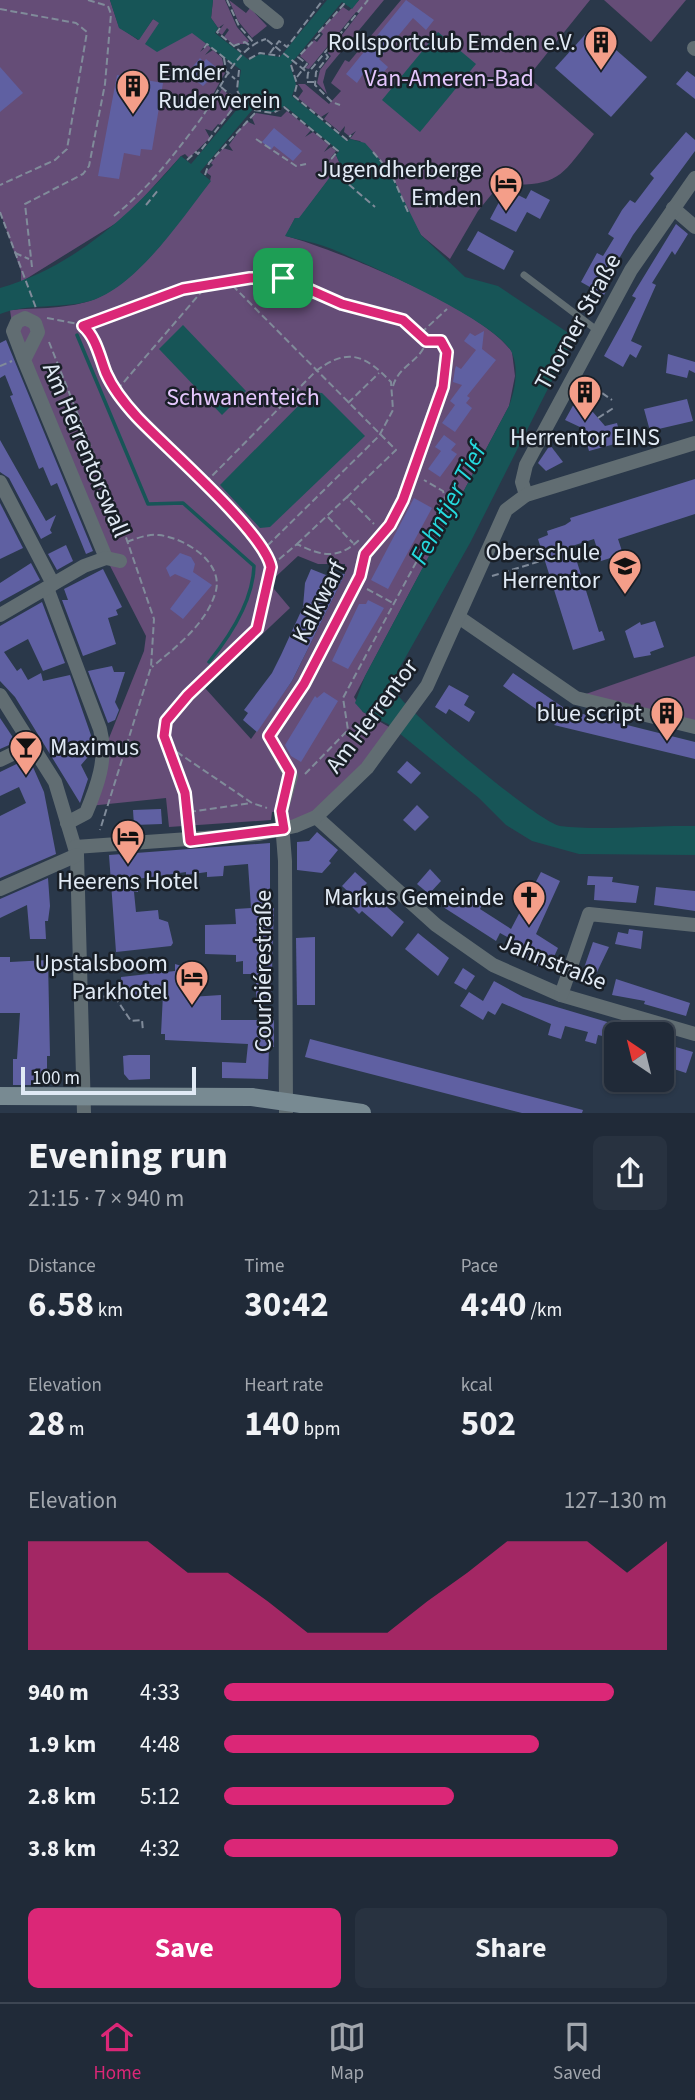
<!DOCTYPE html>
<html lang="en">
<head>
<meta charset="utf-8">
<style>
  :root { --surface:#202a38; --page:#283240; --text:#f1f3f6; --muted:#a2a7ae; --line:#3d4653; --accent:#db2777 }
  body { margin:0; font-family:"Source Sans 3",sans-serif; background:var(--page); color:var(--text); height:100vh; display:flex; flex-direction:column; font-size:26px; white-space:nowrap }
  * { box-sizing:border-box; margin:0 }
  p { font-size:23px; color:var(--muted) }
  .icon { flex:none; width:38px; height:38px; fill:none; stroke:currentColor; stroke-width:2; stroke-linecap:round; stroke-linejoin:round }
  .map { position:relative; height:1113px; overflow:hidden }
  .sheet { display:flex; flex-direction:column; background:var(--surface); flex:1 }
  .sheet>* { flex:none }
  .needle { width:46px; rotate:325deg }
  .controls { position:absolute; left:604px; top:1022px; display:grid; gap:14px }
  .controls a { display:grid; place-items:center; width:70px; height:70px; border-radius:10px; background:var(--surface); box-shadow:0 2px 5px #0004,0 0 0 2px var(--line); font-size:35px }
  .scale { position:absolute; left:21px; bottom:18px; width:175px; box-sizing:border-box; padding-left:7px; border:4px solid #e1eaf5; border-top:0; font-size:19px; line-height:24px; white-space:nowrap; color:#e1eaf5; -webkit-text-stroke:5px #191f27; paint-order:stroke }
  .pin { position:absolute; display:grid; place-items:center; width:60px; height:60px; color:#fff; margin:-30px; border-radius:14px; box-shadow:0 4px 10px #0006 }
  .round { display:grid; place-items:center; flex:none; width:74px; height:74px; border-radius:10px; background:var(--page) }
  .overview { display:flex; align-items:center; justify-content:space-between; height:119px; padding:0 28px }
  h1 { font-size:38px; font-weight:700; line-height:52px }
  .stats { display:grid; grid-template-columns:repeat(3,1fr); gap:10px; height:119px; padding:7px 28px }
  .stats div { display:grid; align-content:center }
  .stats b { font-size:35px; font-weight:700 }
  .stats small { font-size:19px; font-weight:400 }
  .stats p { font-size:19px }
  .chart { height:196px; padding:14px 28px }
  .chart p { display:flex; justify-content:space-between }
  .chart svg { width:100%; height:126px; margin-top:7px; fill:var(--accent); opacity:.7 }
  .action { display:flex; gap:14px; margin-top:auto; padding:14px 28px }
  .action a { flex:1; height:80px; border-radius:10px; background:var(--accent); color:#fff; font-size:28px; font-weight:700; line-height:80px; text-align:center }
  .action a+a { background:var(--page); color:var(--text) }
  ul { padding:0 28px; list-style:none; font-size:23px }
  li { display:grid; grid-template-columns:112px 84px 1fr; align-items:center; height:52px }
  li i { height:18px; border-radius:9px; background:var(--accent) }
  .tabs { display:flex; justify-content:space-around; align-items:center; height:98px; border-top:2px solid var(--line); background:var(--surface); font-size:19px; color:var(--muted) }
  .tabs a { display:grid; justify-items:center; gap:4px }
  .tabs .on { color:var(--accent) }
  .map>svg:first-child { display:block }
  .green { fill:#654d77; fill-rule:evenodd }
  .water { fill:#175557 }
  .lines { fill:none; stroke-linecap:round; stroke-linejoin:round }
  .stream { stroke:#175557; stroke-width:3.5 }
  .building { fill:#5f60a2 }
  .path { stroke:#808b9a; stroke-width:2; stroke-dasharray:7 3.5; stroke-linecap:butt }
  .lane { stroke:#616d72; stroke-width:7 }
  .street { stroke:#616d72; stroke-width:14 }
  .secondary { stroke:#788a92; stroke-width:18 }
  .route-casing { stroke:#fff; stroke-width:14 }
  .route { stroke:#db2777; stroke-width:9 }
  .labels { text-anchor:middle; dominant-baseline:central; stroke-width:5; stroke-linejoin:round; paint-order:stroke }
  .poi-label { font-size:24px; fill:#e1eaf5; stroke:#191f27; text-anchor:end }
  .park-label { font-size:24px; fill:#e5c7fd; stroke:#191f27 }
  .street-label { font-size:24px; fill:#e1eaf5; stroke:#191f27 }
  .water-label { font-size:26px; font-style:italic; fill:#25dade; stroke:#191f27 }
</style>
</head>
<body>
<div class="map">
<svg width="695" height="1113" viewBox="0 0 695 1113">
  <rect width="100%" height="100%" fill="#2a384a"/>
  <g class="green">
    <polygon points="0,0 110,0 119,27 138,40 153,19 193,33 207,42 200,52 208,45 211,48 205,55 213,50 222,58 225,73 206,107 210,109 222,89 237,101 234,104 228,102 233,110 220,125 218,124 212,131 205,129 210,138 189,158 185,154 181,156 126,217 21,282 21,271 0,212"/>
    <polygon points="213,0 225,0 237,27 249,41 247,44 233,44 224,37 229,30 227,28 222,35 218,32 224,24 218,28 211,18"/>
    <polygon points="229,0 246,13 250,8 267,26 252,38 238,21"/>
    <polygon points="359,0 384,0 326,70 323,82 327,94 317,83 320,70 331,56 328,53 359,13 356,12 309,69 305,68 309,64 300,56 314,40 317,42 323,34 320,31 343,7 349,11"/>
    <path d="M401,0H590L528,77L594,134C560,178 559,187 500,184L478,211L450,259L421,235L408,212L393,177L360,141L350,139L356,131L349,136L344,132L345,126L340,132L324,119L329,112L321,117L298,98L303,91L298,84H305L329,104L341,91L331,83L345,60L349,62Z"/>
    <polygon points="604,0 686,0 651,42"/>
    <path d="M287,111L311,130L305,137L313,132L329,145L324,152L331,147L336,151L329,160L336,155L340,164L299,219L295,218L286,236C337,250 483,309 512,352L515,376L509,406L354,697L363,712L396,731L316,817L284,829L281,811L272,812L271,820L169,827L166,798L89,806L103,753L144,651L146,636L106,558L13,331L10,310C37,308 70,309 95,299C141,280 180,219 210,181L211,176L206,172L213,165L211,163L223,148L233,151L229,145L246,121L255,125L252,118L256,113L281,117ZM298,556L318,564H345V574L292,681L251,739L205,688L290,608L269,583Z"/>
    <polygon points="695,656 695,726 583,695"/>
  </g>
  <g class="water">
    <path d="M110,0H213L211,18L218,28L215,33L249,60L260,54L280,57L327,0H359L352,9L342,2L290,65L296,84L292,96L347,141L350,139L365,143L389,170L421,235L465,277L498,286L567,332L572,341L470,543L395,676L394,690C406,711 539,823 560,826C600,831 653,825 695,826V855L579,854L532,841L506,825L479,798L388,724L363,712L355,703L365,676L509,406C515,390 519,369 512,353C499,322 367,264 332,249C317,243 301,240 285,236L295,218H299L340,164L336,155L339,151L285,106L273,112L253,109L200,172L211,181C182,218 137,287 90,301C61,309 28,303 0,314V288C74,267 133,213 181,156L191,164L244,101L238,90L241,70L192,33L157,52L145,44L159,23L153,19L139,40L119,28Z"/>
    <polygon points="438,32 476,64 420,132 382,100"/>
    <polygon points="183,325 246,391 222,415 159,349"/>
    <polygon points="312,392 322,393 365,436 270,527 260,528 220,485"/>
  </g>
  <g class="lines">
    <path class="stream" d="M77,335L148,504L183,503L254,566C253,601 230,636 209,662"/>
  </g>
  <g class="building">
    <polygon points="406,0 434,20 426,30 413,18 379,59 388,67 375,83 363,74 357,83 346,74"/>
    <polygon points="591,28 647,77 611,117 555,68"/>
    <polygon points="200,58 204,62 206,59 222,72 215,80 212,77 203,86 191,77 194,73 190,70"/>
    <polygon points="0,67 23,93 0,112"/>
    <polygon points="687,71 695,77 695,99 676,84"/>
    <polygon points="117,75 163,83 152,150 141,149 140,156 124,153 119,179 98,176"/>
    <polygon points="274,128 302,151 293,161 274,146 271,150 262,142"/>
    <polygon points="686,132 695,140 695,151 633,235 607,279 611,281 604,295 581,282 597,253 603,256 614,238 608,234 622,210 630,200 635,203 654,178 650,174"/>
    <polygon points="506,189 526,199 531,190 550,200 540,219 527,212 516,232 490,219"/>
    <polygon points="676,224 688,234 675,255 672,251 652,283 656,285 631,341 642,346 636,358 630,354 623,367 604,356 636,298 632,296"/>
    <polygon points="478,231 514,251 504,270 467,250"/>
    <polygon points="484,331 482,349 496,360 467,396 470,398 466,403 472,408 455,432 442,423 455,405 450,401 462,385 453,382 455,369 456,366 461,369 476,350 464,341 470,333 475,336"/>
    <polygon points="6,340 93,551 86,554 57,483 51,486 43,467 39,469 10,396 13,395 5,375 0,378 0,343"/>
    <polygon points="668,354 695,362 695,373 689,370 687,378 666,373"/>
    <polygon points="581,391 599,399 592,411 605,426 617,423 622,442 589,451 582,428 565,420"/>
    <polygon points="687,399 693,421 650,431 644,409"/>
    <polygon points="444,435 456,444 451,450 457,454 440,477 428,469 441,451 435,447"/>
    <polygon points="0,440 46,521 56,515 50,530 52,533 41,539 9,478 0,472"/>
    <polygon points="550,445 563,462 546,471 538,463"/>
    <polygon points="695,479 695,514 618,539 623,554 601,561 594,539 572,546 599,632 602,631 605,640 573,650 538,539 548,535 547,531 565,525 571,521 570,518"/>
    <polygon points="414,498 432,508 388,589 371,580"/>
    <polygon points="0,503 23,548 0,559"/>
    <polygon points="66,545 73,561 57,570 48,554"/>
    <polygon points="180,553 191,557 195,564 193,572 212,585 183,619 170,609 191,581 175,574 170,577 166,568"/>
    <polygon points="31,563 40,580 0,602 0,583"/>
    <polygon points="103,569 122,607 116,610 118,615 108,618 116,644 83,656 62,600 68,600 64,589"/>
    <polygon points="311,569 326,575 345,574 292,681 257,732 243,720 248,713 244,710 272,673 281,655 303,607 305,583"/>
    <polygon points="368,600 384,608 348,669 332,661 359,604 366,604"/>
    <polygon points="42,602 65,663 43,671 28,639 4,652 17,671 21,668 28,680 41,673 43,681 70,675 93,741 93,751 81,765 88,779 80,803 15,697 0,681 0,626"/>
    <polygon points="655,621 664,647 650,652 651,655 634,658 625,631 640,622 641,625"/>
    <polygon points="112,666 114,672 125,672 115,702 119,710 115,720 108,723 88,671"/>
    <polygon points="513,673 567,710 695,742 695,759 554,725 556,723 503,686"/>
    <polygon points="449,685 469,696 464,705 475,712 469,722 449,709 446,714 435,707"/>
    <polygon points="324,692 338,701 301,762 291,756 285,745 315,696 317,698"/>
    <polygon points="0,718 16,742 0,749"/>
    <polygon points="29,758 44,792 56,854 0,878 0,816 26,803 19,787 0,796 0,772"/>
    <polygon points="407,761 421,773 411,784 397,772"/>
    <polygon points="417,805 429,817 415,831 403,820"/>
    <polygon points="161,809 162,824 134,825 133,810"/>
    <polygon points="317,832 338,850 329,861 331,863 322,873 297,870 297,842 309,841"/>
    <polygon points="270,843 270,908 274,908 271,1000 256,1000 256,974 243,974 243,961 236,962 236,955 205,954 205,925 236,924 235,909 251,908 248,864 224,866 223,876 207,877 207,872 186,875 186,872 137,879 138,892 134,892 136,912 158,910 159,919 168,922 173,943 171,946 116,952 109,855"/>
    <polygon points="430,869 441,881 429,894 417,884"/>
    <polygon points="355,872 367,883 354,897 342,886"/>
    <polygon points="541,872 560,881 536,934 558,948 552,961 545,958 541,968 520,955 524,946 500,933 496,941 440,905 452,890 457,894 460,891 483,903 480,909 511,929"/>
    <polygon points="588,876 613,877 612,882 639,886 636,903 594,900 595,885 587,885"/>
    <polygon points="48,878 50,906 48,921 45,921 46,939 30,939 27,905 0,918 0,899"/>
    <polygon points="656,887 695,891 695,911 654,905"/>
    <polygon points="361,895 374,906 379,900 404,922 392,937 362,911 359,914 351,906"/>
    <polygon points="629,929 643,931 641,949 615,944 618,932 628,934"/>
    <polygon points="418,933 449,958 438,976 405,949"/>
    <polygon points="315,937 315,1005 297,1005 296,938"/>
    <polygon points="593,942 609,947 597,972 584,968"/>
    <polygon points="0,957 10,957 10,962 48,960 50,1056 47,1056 47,1085 13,1085 13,1059 17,1059 20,1013 0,1013"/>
    <polygon points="175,964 185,967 190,997 221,995 221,1020 274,1020 274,1047 269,1047 268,1079 222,1078 222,1062 246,1063 248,1044 165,1040 165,1034 161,1034 163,994 127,997 121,992 121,977 175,971"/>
    <polygon points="463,968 475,976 466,990 454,983"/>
    <polygon points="616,979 690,1003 686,1016 644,1004 645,1001 612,995"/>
    <polygon points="494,981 523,997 614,1024 611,1038 598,1035 596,1044 585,1041 588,1032 565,1026 561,1039 548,1035 551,1024 502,1003 495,1015 488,1011 483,1020 460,1006 469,992 483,1001"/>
    <polygon points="310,1039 583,1110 582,1113 522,1113 305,1057"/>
    <polygon points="662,1043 693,1052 686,1073 662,1065"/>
    <polygon points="129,1055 150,1055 150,1079 129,1080 124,1074 123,1056"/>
  </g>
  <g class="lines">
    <g class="path">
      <polyline points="227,0 239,26 254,43"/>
      <polyline points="0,9 76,23 87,32 67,149 55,160 0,185"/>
      <polyline points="220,28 217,32 241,52"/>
      <polyline points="357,37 367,46"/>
      <polyline points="267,40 308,73"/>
      <polyline points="233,46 245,42 249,45"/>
      <polyline points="204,48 207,44 232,64"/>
      <polyline points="270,53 279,41 287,47 323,0"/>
      <polyline points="326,54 328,57 316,72 315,85 332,102 340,105"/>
      <polyline points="224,58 226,71 235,79"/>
      <polyline points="249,59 260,53 280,56"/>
      <polyline points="291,65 297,84 294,96 347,140 351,135"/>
      <polyline points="239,70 237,90 242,101"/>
      <polyline points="297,77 307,64 298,57 321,33 319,32 344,4 347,7"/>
      <polyline points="314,82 307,82 308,73 368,0"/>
      <polyline points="221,87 238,101"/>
      <polyline points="254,110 273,113 284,107 338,151 326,165"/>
      <polyline points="256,139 296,166 306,164"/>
      <polyline points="373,152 391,173 408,212"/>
      <polyline points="187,160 196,152 198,154 240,99"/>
      <polyline points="325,164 375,207"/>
      <polyline points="205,175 209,163 255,113"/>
      <polyline points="146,205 159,189"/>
      <polyline points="0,212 36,308"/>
      <path d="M114,216C147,190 175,154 200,120C219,94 233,49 266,39"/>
      <polyline points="15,253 29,259"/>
      <polyline points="32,267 25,204 83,174 89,166 105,84 111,14 108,6 88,0"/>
      <polyline points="230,282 283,278 342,304 403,320 426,341 440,341"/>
      <path d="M47,318L78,324L88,329L117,391L134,414L249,531L265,549L271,567C266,585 267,614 256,630C239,654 168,702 165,727C162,750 187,794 190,825"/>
      <path d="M84,325C124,310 187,276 229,282L396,450L347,497"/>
      <polyline points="421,333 447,309"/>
      <polyline points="49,342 120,520 154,619 151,667 100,830"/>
      <polyline points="0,366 12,361"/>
      <polyline points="585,381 612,400"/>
      <path d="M393,386C399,365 421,361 426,342"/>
      <polyline points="117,390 209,283"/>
      <polyline points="348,403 379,373"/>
      <polyline points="598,418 615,407"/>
      <path d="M205,483L316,371C348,347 365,355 391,382L393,410L379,436L265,548"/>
      <polyline points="328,517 353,543"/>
      <path d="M127,542C137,538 148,534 159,535C185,538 226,563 215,594C205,625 176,647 152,667"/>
      <polyline points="297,544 347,497 374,524"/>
      <path d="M271,566L297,544C321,556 338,560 359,540"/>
      <polyline points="492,576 544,560"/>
      <polyline points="367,589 393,603"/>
      <polyline points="168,746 252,803 267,808"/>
      <polyline points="305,774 348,730 343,698 447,505 443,491 424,480"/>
      <polyline points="189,812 251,803"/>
      <polyline points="93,996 115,997 131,1021 142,1020 143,1031"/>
    </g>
    <g class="lane">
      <polyline points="524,275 598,331"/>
      <polyline points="80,965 113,963"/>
    </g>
    <g class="street">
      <polyline points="250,0 277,22"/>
      <polyline points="694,48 695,49"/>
      <polyline points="673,208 695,227"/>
      <polyline points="24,360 38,332 35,323 25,318 17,322 13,331 24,360 106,558"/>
      <polyline points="0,482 53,584"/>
      <polyline points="526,495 522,482 526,465 631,270 695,178"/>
      <path d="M47,588L100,729C108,758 97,787 86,813L67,823"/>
      <polyline points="0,615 84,566 106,558 120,561"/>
      <polyline points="460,618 576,698 695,727"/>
      <polyline points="0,695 55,782 77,855 84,1113"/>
      <polyline points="0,760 33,744"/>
      <polyline points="316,817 436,925 493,965 561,995 695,1034"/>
      <polyline points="75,847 259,834 295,826 316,817 367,768 427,686 506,510 526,495 695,443"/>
      <polyline points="0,889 77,855"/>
      <polyline points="561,995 589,914 695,925"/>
      <polyline points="286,1113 285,861 281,811 291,776 269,736 304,684 360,576 365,554 390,525 403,500 443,387 447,352"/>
    </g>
    <polyline class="secondary" points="0,1096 252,1097 362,1113"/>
  </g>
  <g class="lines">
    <defs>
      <path id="route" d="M250,278H283L342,304L403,320L426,341H441L447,352L443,387L403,500L390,525L365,554L360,576L304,684L269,736L290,772L281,811L284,829L190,841L185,793L164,736L166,721L188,695L257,629L271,567C264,532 166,448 137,417C125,404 113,389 106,373C100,358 96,337 83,326L183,289Z"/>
    </defs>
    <use href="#route" class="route-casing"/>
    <use href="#route" class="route"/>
  </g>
  <defs>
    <symbol id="building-pin" viewBox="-11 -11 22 30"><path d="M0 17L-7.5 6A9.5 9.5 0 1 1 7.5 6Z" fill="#f49e89" stroke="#191f27"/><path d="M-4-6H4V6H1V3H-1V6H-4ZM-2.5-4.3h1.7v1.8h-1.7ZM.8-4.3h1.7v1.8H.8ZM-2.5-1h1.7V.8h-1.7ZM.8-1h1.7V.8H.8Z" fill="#111"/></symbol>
    <symbol id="hotel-pin" viewBox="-11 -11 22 30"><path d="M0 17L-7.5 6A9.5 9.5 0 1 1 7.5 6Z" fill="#f49e89" stroke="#191f27"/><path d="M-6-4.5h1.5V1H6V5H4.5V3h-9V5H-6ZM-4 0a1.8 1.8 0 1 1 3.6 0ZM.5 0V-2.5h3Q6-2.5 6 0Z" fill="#111"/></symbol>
    <symbol id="school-pin" viewBox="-11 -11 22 30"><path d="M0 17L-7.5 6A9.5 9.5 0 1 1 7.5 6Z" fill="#f49e89" stroke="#191f27"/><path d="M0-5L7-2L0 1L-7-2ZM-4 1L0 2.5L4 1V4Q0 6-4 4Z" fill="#111"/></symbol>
    <symbol id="bar-pin" viewBox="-11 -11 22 30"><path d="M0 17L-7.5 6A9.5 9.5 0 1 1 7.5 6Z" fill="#f49e89" stroke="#191f27"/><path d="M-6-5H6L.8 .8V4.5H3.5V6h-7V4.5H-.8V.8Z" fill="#111"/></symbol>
    <symbol id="church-pin" viewBox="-11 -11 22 30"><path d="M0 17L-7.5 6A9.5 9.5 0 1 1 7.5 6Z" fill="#f49e89" stroke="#191f27"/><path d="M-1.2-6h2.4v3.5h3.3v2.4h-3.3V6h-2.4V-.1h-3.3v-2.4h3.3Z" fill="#111"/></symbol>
  </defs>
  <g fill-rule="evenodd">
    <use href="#building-pin" x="582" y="23" width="38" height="52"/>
    <use href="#building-pin" x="114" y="67" width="38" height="52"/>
    <use href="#hotel-pin" x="487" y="164" width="38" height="52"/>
    <use href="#building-pin" x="566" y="373" width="38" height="52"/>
    <use href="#school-pin" x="606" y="547" width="38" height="52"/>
    <use href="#building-pin" x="648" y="694" width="38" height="52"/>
    <use href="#bar-pin" x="7" y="728" width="38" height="52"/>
    <use href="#hotel-pin" x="109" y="817" width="38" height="52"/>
    <use href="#church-pin" x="510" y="878" width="38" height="52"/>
    <use href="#hotel-pin" x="173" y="958" width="38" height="52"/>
  </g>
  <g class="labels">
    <g class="poi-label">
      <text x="576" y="42">Rollsportclub Emden e.V.</text>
      <text x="158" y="72" text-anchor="start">Emder<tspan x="158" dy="28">Ruderverein</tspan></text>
      <text x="482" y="169">Jugendherberge<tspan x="482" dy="28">Emden</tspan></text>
      <text x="585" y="437" text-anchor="middle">Herrentor EINS</text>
      <text x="600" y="552">Oberschule<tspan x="600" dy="28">Herrentor</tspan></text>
      <text x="642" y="713">blue script</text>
      <text x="50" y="747" text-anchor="start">Maximus</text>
      <text x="128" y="881" text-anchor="middle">Heerens Hotel</text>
      <text x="504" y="897">Markus Gemeinde</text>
      <text x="168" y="963">Upstalsboom<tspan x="168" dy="28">Parkhotel</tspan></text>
    </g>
    <g class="park-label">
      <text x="449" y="78">Van-Ameren-Bad</text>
      <text x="243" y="397">Schwanenteich</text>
    </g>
    <g class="street-label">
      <text transform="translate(578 322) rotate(-61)">Thorner Straße</text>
      <text transform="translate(86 450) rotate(67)">Am Herrentorswall</text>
      <text transform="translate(319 602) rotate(-63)">Kalkwarf</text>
      <text transform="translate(372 716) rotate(-53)">Am Herrentor</text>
      <text transform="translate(553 962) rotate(22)">Jahnstraße</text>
      <text transform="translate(263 971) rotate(-90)">Courbiérestraße</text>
    </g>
    <g class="water-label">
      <text transform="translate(448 504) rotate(-62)">Fehntjer Tief</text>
    </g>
  </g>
</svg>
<div class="controls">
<a><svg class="needle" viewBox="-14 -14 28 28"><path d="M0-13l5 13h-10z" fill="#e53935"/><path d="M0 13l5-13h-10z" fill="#a2a7ae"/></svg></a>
</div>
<div class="scale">100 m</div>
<div class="pin" style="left:283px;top:278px;background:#1e9e55"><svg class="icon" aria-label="arrive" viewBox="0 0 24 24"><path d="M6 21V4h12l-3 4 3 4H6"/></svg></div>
</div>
<section class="sheet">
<div class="overview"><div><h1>Evening run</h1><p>21:15 · 7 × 940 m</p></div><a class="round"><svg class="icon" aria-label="share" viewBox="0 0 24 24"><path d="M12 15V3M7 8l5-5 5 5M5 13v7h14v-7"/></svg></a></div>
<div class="stats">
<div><p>Distance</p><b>6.58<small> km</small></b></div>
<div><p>Time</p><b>30:42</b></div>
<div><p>Pace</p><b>4:40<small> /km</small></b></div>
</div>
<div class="stats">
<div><p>Elevation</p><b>28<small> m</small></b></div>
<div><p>Heart rate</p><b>140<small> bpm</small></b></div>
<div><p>kcal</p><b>502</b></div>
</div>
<div class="chart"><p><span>Elevation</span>127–130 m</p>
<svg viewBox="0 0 160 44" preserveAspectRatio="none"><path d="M0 44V6L10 6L20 6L30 6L40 17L50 17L60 27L70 38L80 38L90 38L100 27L110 17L120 6L130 6L140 6L150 17L160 6V44z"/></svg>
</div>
<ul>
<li><b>940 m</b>4:33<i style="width:88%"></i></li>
<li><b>1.9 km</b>4:48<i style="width:71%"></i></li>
<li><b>2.8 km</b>5:12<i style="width:52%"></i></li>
<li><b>3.8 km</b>4:32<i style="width:89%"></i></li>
</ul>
<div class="action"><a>Save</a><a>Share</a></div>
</section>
<nav class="tabs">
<a class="on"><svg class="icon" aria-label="home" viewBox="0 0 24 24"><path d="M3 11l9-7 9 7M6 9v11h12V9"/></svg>Home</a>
<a><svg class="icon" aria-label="map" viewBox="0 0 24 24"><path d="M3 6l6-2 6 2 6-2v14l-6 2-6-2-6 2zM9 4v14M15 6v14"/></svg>Map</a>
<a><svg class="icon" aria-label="saved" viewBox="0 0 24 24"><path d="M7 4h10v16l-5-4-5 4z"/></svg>Saved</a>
</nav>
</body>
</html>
